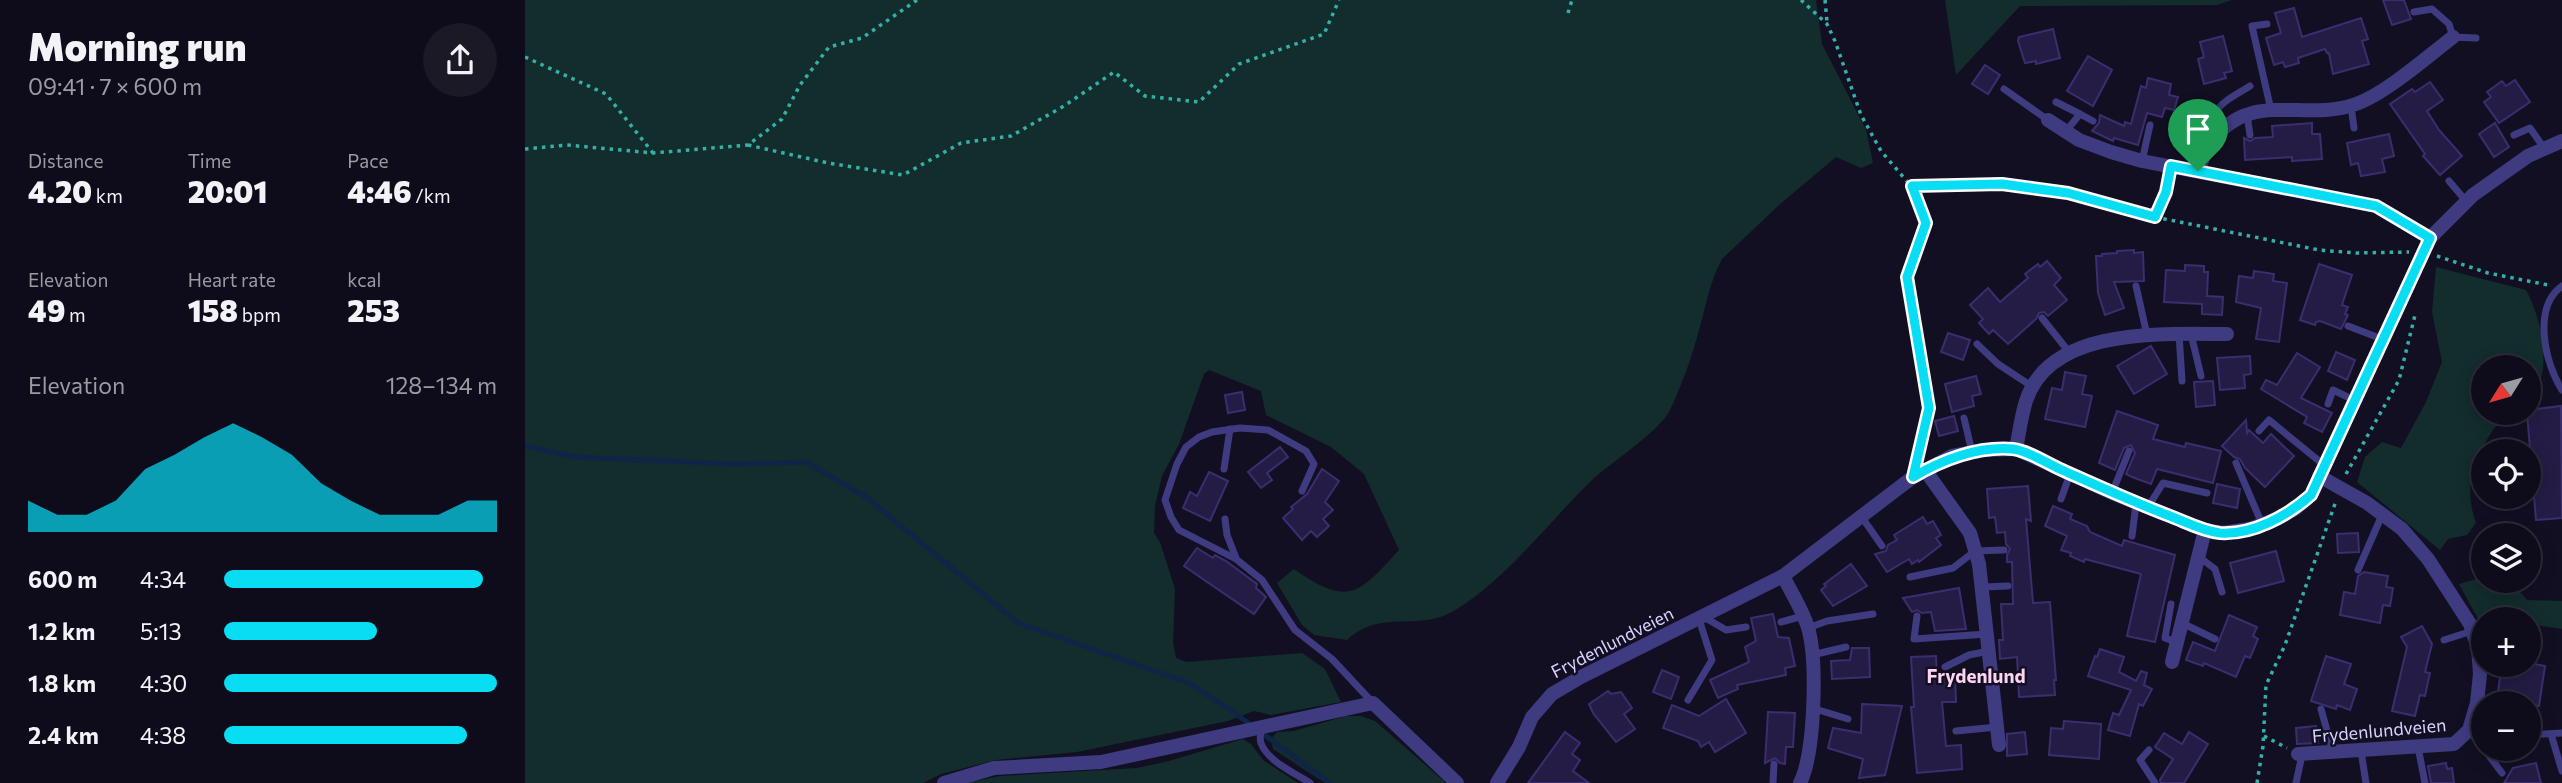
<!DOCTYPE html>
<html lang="en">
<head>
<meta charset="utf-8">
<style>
  :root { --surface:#0e0b1a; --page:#1c1927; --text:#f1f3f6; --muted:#9b9ba2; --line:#2e2b39; --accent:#08ddf4 }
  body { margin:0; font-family:Commissioner,sans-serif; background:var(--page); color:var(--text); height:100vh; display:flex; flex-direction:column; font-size:26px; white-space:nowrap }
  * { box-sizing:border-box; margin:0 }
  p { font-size:23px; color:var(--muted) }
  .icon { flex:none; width:38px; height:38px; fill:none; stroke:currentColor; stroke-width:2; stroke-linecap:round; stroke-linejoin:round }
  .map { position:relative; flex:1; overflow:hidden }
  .side { display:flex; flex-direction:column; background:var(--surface); width:525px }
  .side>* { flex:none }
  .needle { width:46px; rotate:233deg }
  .fabs { position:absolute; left:1946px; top:355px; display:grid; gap:14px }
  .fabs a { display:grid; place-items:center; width:70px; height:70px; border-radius:50%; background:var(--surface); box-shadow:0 4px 18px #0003,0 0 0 2px var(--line); font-size:35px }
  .pin { position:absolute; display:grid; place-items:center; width:60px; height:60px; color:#fff; margin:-72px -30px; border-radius:50% 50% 50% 0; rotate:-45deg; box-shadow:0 0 7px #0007 }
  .pin .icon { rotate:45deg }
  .round { display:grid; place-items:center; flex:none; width:74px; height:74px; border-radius:37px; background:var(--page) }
  .headline { display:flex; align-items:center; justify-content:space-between; height:119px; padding:0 28px }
  h1 { font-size:38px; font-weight:800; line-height:52px }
  .metrics { display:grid; grid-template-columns:repeat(3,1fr); gap:10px; height:119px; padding:7px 28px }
  .metrics div { display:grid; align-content:center }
  .metrics b { font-size:30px; font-weight:800 }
  .metrics small { font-size:19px; font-weight:400 }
  .metrics p { font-size:19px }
  .chart { height:196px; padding:14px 28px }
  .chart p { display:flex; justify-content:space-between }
  .chart svg { width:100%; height:126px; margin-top:7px; fill:var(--accent); opacity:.7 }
  ul { padding:0 28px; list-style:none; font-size:23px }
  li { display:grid; grid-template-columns:112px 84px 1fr; align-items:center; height:52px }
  li i { height:18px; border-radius:9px; background:var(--accent) }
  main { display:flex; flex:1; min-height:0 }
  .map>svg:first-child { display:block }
  .green { fill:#122d2c }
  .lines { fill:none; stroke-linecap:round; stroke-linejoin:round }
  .stream { stroke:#0f2547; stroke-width:5 }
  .building { fill:#241c44; stroke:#3b2e6f; stroke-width:2 }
  .path { stroke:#33b1a9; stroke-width:3.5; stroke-dasharray:3.5 5; stroke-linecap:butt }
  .lane { stroke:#3e3b81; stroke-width:7 }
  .street { stroke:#3e3b81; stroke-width:14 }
  .route-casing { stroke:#fff; stroke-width:14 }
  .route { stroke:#08ddf4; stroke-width:9 }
  .labels { text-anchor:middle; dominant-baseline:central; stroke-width:5; stroke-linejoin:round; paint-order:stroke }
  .street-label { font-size:18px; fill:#d7d3fe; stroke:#120f23 }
  .neighbourhood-label { font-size:19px; font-weight:bold; fill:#fed5ef; stroke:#120f23 }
</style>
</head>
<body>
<main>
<section class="side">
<div class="headline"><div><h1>Morning run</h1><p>09:41 · 7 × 600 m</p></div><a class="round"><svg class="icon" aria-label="share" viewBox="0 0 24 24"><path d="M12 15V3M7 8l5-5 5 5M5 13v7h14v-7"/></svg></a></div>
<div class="metrics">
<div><p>Distance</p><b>4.20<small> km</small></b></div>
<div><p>Time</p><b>20:01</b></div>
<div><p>Pace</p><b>4:46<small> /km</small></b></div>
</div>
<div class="metrics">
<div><p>Elevation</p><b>49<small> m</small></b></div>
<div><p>Heart rate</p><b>158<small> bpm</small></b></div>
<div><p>kcal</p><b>253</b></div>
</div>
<div class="chart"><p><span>Elevation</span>128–134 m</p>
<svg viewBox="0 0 160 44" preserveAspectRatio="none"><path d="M0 44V33L10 38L20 38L30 33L40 22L50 17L60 11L70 6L80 11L90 17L100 27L110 33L120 38L130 38L140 38L150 33L160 33V44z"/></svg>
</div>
<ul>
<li><b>600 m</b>4:34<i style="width:95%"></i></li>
<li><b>1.2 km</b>5:13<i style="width:56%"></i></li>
<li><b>1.8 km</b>4:30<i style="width:100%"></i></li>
<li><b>2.4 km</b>4:38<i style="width:89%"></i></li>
</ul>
</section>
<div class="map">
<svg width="2037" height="783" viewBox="0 0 2037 783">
  <rect width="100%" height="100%" fill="#120f23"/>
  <g class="green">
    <path d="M0,0H1291L1297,44L1341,130L1348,163L1336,168L1311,157L1254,205L1197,259C1185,281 1181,306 1174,330C1167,356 1157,385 1145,410C1133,433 1086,462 1066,481C1024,522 982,578 932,609C893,634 858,607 822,640L789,635L777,625L752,583L769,569C823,607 833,595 874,550L839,474L806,447L741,415L736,391L684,370L679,374L654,444L637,476L630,506L629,533L635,542L650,589L648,643L651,658L662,662L777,653L800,669L816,702L746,715L729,711L703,721L552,752L471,760L416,774L398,783H0Z"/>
    <polygon points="1420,0 1707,0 1692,5 1495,6 1431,75"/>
    <path d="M1911,267L2001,290C2016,317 2030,375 2004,399V368H1958V413H1980C1955,448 1935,478 1951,523L1942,535L1923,539L1915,550L1832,482L1840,457L1857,442L1876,448L1901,402L1917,362L1907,312Z"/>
    <polygon points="1958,577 1958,581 1986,581 2002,600 2037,601 2037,629 2004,624 2004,620 1958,620 1957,626 1934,584"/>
    <polygon points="821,716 836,716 850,721 921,783 800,783 748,749 746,739 752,732 769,731"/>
    <polygon points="718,739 726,744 738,760 773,783 442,783 475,776 612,768 644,761"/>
  </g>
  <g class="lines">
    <polyline class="stream" points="0,446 50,457 209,464 281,462 341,497 493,623 664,683 711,714 805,783"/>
  </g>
  <g class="building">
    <polygon points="1858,0 1879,0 1886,19 1867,25"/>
    <polygon points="1769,8 1777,37 1836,18 1843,39 1837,41 1844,64 1808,74 1804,53 1802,53 1800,49 1773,58 1774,63 1760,67 1758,62 1749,65 1741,38 1756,33 1750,13"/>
    <polygon points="1528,29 1535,58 1511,64 1511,61 1500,63 1493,41 1494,37"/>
    <polygon points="1698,36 1707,71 1699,73 1701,78 1679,84 1673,59 1679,57 1675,42"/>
    <polygon points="1563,56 1587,70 1568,106 1542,91"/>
    <polygon points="1460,65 1475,75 1463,94 1447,84"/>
    <polygon points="1623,78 1646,84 1644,95 1653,97 1649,110 1640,108 1637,117 1622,113 1613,145 1589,138 1588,141 1567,131 1574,123 1575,115 1599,126 1600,122 1606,124 1616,86 1621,88"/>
    <polygon points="1990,80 2005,102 1974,123 1959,102 1966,97 1962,92 1977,81 1981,86"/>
    <polygon points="1905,82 1918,100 1902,111 1914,130 1937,156 1915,175 1898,156 1900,154 1865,104 1887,89 1890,92"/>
    <polygon points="1787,123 1787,134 1795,134 1797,159 1767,161 1767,157 1720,160 1719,138 1725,141 1730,138 1748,137 1747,126"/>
    <polygon points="1970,123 1984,147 1969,157 1954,134"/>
    <polygon points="1864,134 1869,156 1857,159 1860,172 1836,176 1833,163 1826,165 1822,143"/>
    <polygon points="1609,250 1609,253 1618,252 1619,281 1589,282 1599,308 1580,315 1573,293 1571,256 1577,256 1577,254 1592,253 1592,251"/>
    <polygon points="1522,261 1536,278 1529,285 1542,300 1523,316 1519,312 1514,313 1511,319 1483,344 1468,330 1464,334 1454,323 1458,319 1445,305 1463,288 1475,302 1503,278 1500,274 1513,264 1515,267"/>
    <polygon points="1794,264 1827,275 1817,305 1823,307 1820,314 1823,315 1816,329 1795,321 1791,322 1790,325 1775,320"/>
    <polygon points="1660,265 1679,266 1679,272 1683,272 1682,296 1698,297 1697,315 1677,314 1677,304 1639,302 1641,270 1660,271"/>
    <polygon points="1729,271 1749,274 1748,281 1762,283 1754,342 1731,339 1736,308 1711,302 1714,276 1728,278"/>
    <polygon points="1423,333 1445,340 1438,360 1416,352"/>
    <polygon points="1626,346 1642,374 1609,394 1592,366"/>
    <polygon points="1811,352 1830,360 1822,380 1803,371"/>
    <polygon points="1772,353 1795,367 1776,398 1807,413 1797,432 1779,423 1782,417 1736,389 1741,380 1752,385"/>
    <polygon points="1725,356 1726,374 1719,375 1720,388 1695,390 1692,358"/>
    <polygon points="1540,372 1561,376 1557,394 1567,396 1560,427 1520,419 1527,388 1537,390"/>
    <polygon points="1451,376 1456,394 1447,396 1449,406 1427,412 1420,384"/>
    <polygon points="1688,381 1690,405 1671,407 1669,382"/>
    <polygon points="717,392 720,410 703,413 700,395"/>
    <polygon points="2036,406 2037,518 2011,520 2002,413 2004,410"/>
    <polygon points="1592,411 1633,425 1628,439 1660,447 1661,443 1696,451 1688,483 1632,469 1626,484 1607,477 1601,474 1610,453 1606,445 1599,448 1590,470 1574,463"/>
    <polygon points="1429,416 1433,431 1414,436 1410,421"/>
    <polygon points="1721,420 1722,433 1724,430 1738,443 1746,434 1769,456 1740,487 1720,468 1715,459 1709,457 1697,446"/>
    <polygon points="755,447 763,457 742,473 747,480 736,488 723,472"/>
    <polygon points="797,469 814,481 800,502 808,510 798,519 804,526 792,537 786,531 777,540 758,518 768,509 766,507 782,494"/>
    <polygon points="684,472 703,481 685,521 658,508 665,492 672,496"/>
    <polygon points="1692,484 1715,489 1712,508 1688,503"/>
    <polygon points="1503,486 1506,521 1501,519 1508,603 1525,602 1531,680 1529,680 1530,695 1494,697 1492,657 1475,659 1474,640 1478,640 1476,604 1488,604 1487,562 1482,562 1482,555 1485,549 1481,544 1480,532 1472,533 1470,517 1464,518 1462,489"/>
    <polygon points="1528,506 1547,514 1545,519 1562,526 1565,532 1597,546 1599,540 1650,555 1630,642 1602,636 1616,574 1560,559 1559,562 1545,556 1546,553 1536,550 1542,536 1520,526"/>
    <polygon points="1398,517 1402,524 1408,521 1416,535 1411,538 1416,545 1394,562 1393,560 1387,564 1384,559 1362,572 1350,554 1361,551 1363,545 1372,540 1369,535"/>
    <polygon points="1833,533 1834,552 1813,553 1812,534"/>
    <polygon points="672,548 688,558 690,555 701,561 732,584 731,588 741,597 729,614 659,566"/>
    <polygon points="1751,551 1759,581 1713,593 1705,563"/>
    <polygon points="1326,564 1342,586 1308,606 1296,590 1301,586 1299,584"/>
    <polygon points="1839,572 1863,576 1861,587 1868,588 1865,606 1858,605 1855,623 1815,615 1819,592 1830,594 1833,576"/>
    <polygon points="1434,588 1441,629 1410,631 1406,612 1397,613 1392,610 1387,612 1378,598"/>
    <polygon points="1248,614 1253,637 1264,638 1270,666 1260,668 1261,675 1212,685 1213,689 1193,698 1185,680 1224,662 1220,647 1231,641 1226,618"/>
    <polygon points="1704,615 1732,627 1728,636 1733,639 1725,658 1720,656 1711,677 1679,663 1678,666 1661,660 1668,642 1690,651"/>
    <polygon points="1897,626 1907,644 1900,672 1905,673 1900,696 1895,695 1890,716 1867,711 1882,647 1876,637"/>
    <polygon points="1327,648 1344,648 1345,677 1307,679 1306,661 1325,660"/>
    <polygon points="1575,649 1599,657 1594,672 1611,681 1616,671 1622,673 1619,685 1627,689 1618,706 1614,704 1605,736 1583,730 1588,713 1594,715 1606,690 1563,676 1570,656 1572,657"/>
    <polygon points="1411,656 1412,678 1430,677 1431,702 1417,702 1421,746 1436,745 1437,769 1392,773 1386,707 1389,707 1386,657"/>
    <polygon points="1801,656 1826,664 1819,684 1832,689 1825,710 1812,705 1811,709 1786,701"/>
    <polygon points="2004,663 2020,666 2014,706 1972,699 1976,670 1984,671 1985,665"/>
    <polygon points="1137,670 1154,677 1146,699 1128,692"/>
    <polygon points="1083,691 1086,694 1096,692 1107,708 1099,714 1110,729 1091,742 1068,713 1064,704"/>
    <polygon points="1201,699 1221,733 1190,752 1184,742 1176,747 1173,741 1138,728 1147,705 1174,716"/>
    <polygon points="1337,704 1377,706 1360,775 1334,778 1338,759 1303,748 1308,728 1336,733"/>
    <polygon points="1243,712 1270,713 1268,747 1261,747 1260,764 1255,763 1250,758 1240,763"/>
    <polygon points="1539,721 1576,724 1574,759 1524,755 1526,728 1538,729"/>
    <polygon points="1791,726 1793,743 1772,744 1771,728"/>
    <polygon points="1040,732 1055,743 1047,754 1055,760 1048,771 1064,783 1003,783"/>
    <polygon points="1500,732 1502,754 1482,756 1482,734"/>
    <polygon points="1664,732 1683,744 1659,783 1636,783 1635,780 1648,759 1630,747 1639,733 1657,744"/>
    <polygon points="1921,763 1922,769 1927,768 1929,783 1906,783 1903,766"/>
    <polygon points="2011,763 2016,783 1979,783 1988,768"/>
  </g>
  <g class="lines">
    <g class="path">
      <polyline points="1276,0 1302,24 1310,41 1336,115 1356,151 1386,186 1401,223 1382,277 1383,299 1404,408 1393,458"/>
      <polyline points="1300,0 1302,22"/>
      <polyline points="1043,13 1047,0"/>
      <polyline points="0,57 81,94 128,153"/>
      <polyline points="223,145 303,163 378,175 436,143 486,136 539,106 589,72 620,96 674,102 714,64 799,34 814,0"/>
      <polyline points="0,149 42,145 128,153 223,145 257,119 275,85 304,47 337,38 392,0"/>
      <polyline points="1386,186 1477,184 1543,193 1630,217 1641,192 1643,182"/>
      <polyline points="1630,217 1794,250 1831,253 1884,252"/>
      <polyline points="1912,256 1963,273 2023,285"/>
      <polyline points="1821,474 1874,380 1890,315 1888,313"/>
      <polyline points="1739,736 1762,748"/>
      <polyline points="1732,783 1738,746 1741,685 1760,645 1811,501"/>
    </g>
    <g class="lane">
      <polyline points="1889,12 1907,9 1924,24 1928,37 1951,38"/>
      <polyline points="1742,24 1727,26 1746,110"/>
      <polyline points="1479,89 1523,120"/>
      <polyline points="1531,102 1555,114"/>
      <polyline points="1826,106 1829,128"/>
      <polyline points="1722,115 1725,135"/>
      <polyline points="1541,131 1555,114 1568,121"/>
      <polyline points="1989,135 2005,128 2019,148"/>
      <path d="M1685,143C1684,107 1697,103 1725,86"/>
      <polyline points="1617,161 1625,125"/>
      <polyline points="1924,181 1941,201"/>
      <polyline points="1611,286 1622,335"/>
      <path d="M2037,286C2007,307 2020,364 2037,390"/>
      <polyline points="1517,318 1544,352"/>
      <polyline points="1823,326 1857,339"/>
      <polyline points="1654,334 1657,381"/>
      <polyline points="1666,334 1676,376"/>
      <polyline points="1452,344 1473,364 1508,387"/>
      <polyline points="1803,404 1808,390 1829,400"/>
      <polyline points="1439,418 1447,452"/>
      <polyline points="1734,431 1744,420 1799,465"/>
      <polyline points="1711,463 1737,524"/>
      <polyline points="699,469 705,429"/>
      <polyline points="777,491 789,464 781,451 743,430 715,428 687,432 674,437 661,447 652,464 640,500 646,517 654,530 711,559 737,580 770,630 807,659 848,703"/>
      <polyline points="1587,493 1604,451"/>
      <polyline points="1536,499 1545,474"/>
      <polyline points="1623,507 1638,483 1682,493"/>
      <polyline points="1336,516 1357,546"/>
      <polyline points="700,519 702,535 711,558"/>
      <polyline points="1607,536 1611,504"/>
      <polyline points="1674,557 1690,569 1697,592"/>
      <polyline points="1833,570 1857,515"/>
      <polyline points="1385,577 1428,568 1450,551 1479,550"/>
      <polyline points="1458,587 1483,586"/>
      <polyline points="1646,604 1640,638 1651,642"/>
      <polyline points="1392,616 1389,639 1462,634"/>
      <polyline points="1179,617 1201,630 1221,627"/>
      <polyline points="1256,622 1278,616"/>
      <polyline points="1657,623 1690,639"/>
      <polyline points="1283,628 1302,621 1348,614"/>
      <polyline points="1919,640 1947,631"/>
      <polyline points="1287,655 1321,647"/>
      <polyline points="1420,667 1444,655 1464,651"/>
      <polyline points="1163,700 1187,660 1174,619"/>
      <polyline points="1287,708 1323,719"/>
      <polyline points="1796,709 1808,752"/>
      <path d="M737,726C736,732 734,738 736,743C742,761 770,773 785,783"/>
      <polyline points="1431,731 1472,727"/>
      <polyline points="1958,731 1944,730 1958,749"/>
      <polyline points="2026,734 2037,771"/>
      <polyline points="2004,735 2037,733"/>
      <polyline points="1893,747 1900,783"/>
      <polyline points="1959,749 1977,773"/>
      <polyline points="1624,750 1615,760 1630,783"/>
      <polyline points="1836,751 1841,783"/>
      <polyline points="1248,783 1249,764"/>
      <polyline points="1771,783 1777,755"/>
    </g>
    <g class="street">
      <polyline points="1523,120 1554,140 1586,152 1617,161 1851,206 1905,238"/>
      <path d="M1673,171C1677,162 1680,150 1686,142C1726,88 1778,123 1831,104C1860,94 1902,57 1928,37"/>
      <path d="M1491,449C1494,434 1496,417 1501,401C1525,326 1640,334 1702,334"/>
      <polyline points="1400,470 1445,533 1454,564 1474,745"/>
      <path d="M1258,576C1267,594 1279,612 1284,631C1292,664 1290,753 1275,783"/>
      <polyline points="1647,662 1680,530"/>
      <polyline points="1773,754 1929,744 1944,730 1952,703 1955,674 1953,648 1945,624 1903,559 1877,529 1842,503 1794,476"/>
      <polyline points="419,783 469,768 576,762 848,703 932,783"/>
      <polyline points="972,783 994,747 1007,717 1027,694 1056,677 1258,576 1388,477 1427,456 1459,450 1491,449 1587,493 1680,530 1697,533 1724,529 1752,519 1770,509 1786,495 1905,238 1948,195 2003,156 2037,141"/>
    </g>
  </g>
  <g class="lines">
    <defs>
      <path id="route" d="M1646,166L1851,206L1905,238L1786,495C1762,516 1728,535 1695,533C1677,531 1661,522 1645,516C1608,502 1573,486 1537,470C1523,464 1504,451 1488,449C1452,446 1419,459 1388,477L1404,408L1382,277L1401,223L1387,186L1477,184L1543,193L1630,217L1641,192Z"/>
    </defs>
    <use href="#route" class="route-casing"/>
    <use href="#route" class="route"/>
  </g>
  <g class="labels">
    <g class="street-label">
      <text transform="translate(1087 642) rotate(-27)">Frydenlundveien</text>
      <text transform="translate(1854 730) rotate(-5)">Frydenlundveien</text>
    </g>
    <g class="neighbourhood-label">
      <text x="1451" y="675">Frydenlund</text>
    </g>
  </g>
</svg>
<div class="fabs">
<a><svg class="needle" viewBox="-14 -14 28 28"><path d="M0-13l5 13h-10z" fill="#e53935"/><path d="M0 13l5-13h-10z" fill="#9b9ba2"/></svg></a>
<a><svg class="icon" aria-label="locate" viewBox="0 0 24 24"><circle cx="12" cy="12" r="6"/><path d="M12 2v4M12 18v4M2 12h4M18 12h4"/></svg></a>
<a><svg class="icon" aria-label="layers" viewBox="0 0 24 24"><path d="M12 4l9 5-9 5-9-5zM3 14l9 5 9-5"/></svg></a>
<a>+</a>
<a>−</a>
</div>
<div class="pin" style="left:1673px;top:171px;background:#1e9e55"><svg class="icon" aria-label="arrive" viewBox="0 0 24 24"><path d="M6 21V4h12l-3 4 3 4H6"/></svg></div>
</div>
</main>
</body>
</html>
